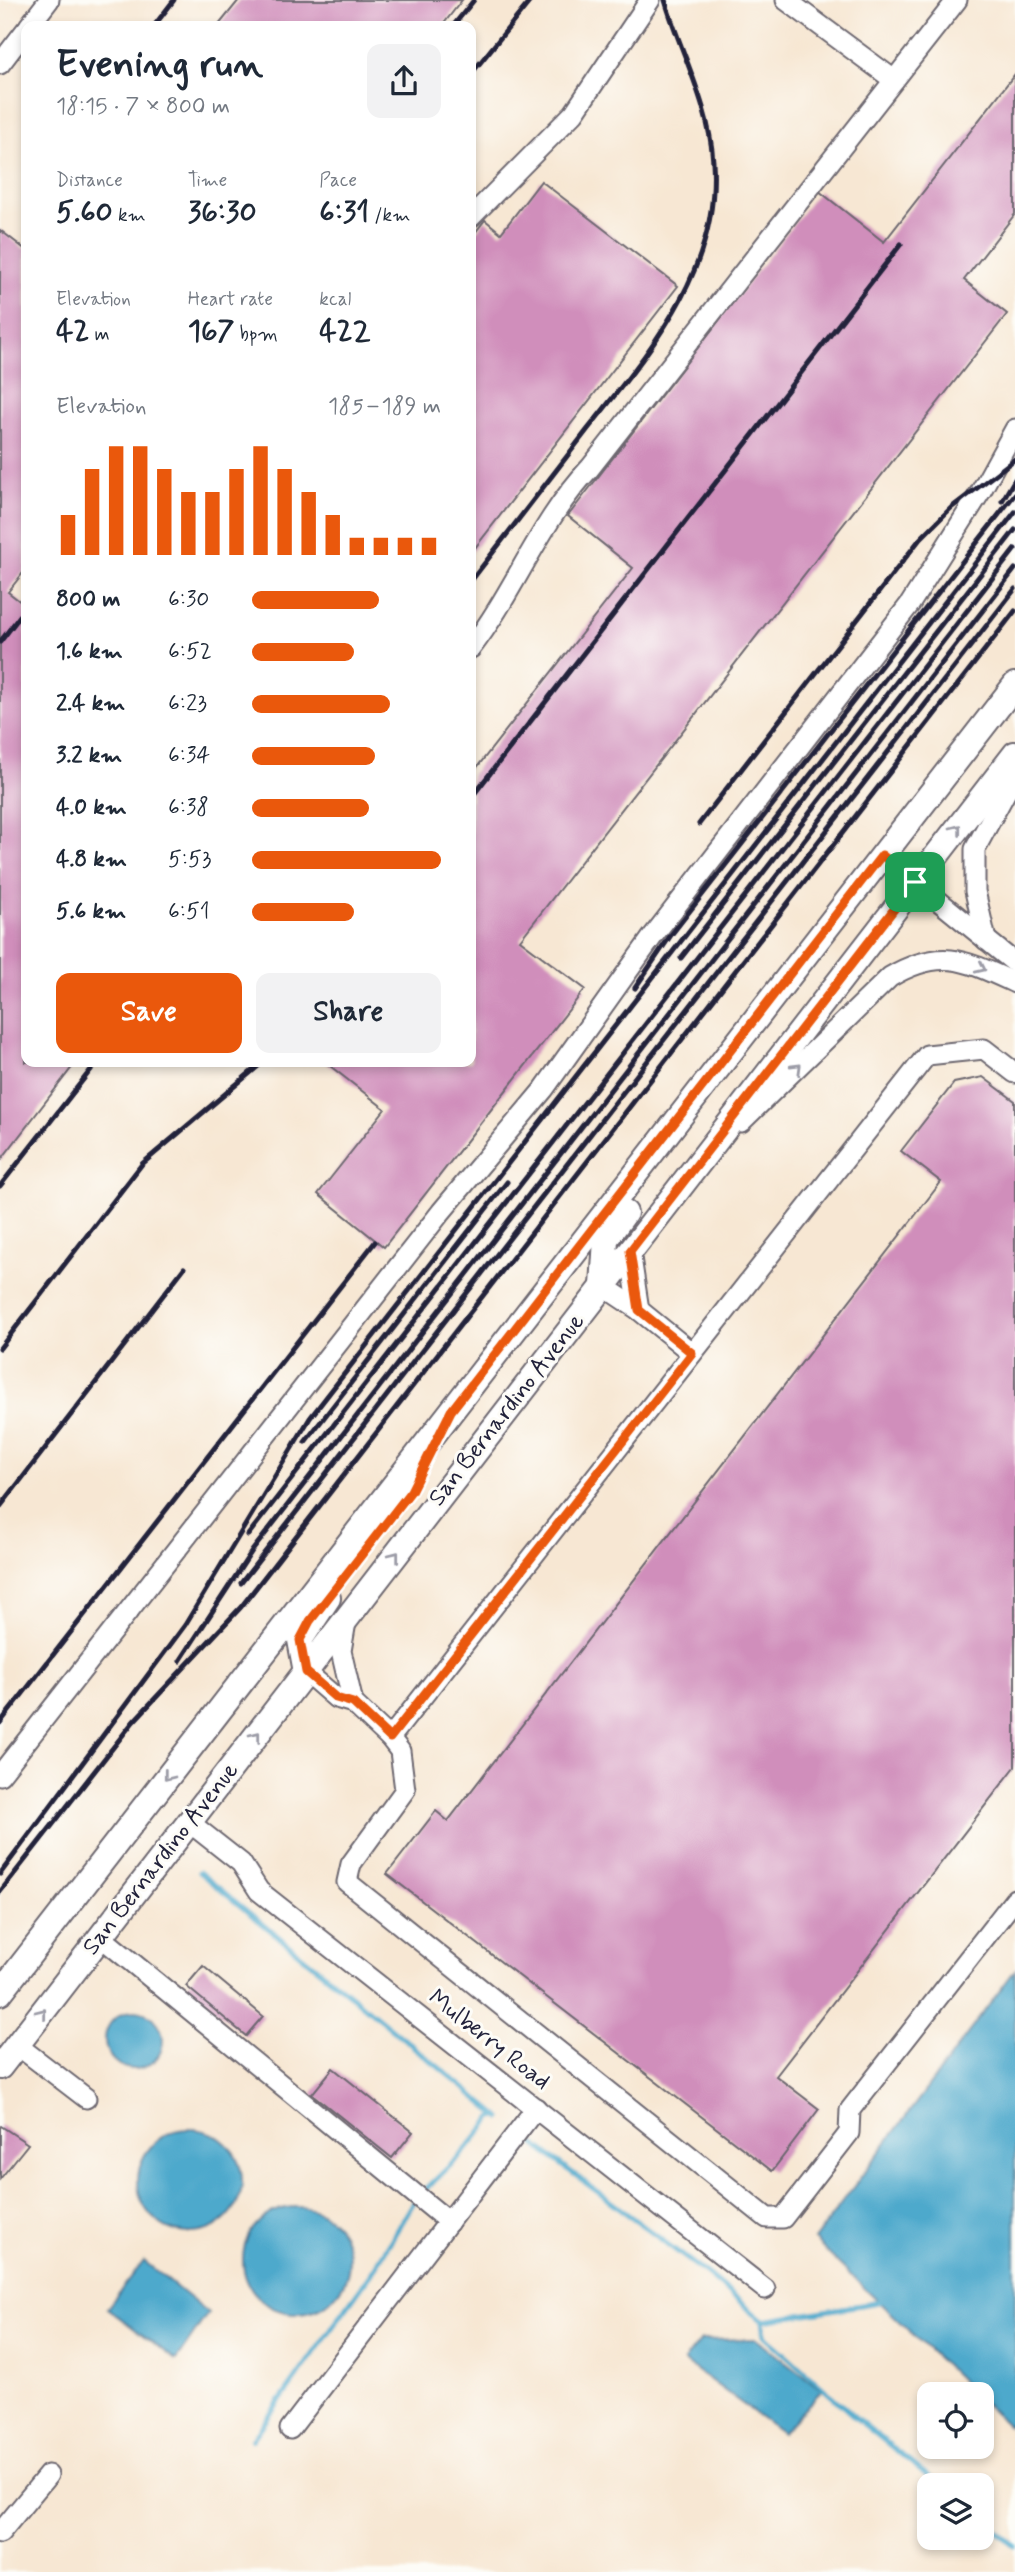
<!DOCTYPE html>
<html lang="en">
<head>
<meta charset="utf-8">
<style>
  :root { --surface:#fff; --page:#f2f2f3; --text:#1f2937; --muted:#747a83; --accent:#ea580c }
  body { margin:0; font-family:Mynerve,sans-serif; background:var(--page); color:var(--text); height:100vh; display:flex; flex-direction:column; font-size:26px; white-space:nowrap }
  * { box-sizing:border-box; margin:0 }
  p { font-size:23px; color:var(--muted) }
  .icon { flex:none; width:38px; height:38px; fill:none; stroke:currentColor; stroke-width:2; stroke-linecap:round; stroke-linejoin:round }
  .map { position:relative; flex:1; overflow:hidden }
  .side { position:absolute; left:21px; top:21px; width:455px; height:1046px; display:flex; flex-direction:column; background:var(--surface); border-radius:14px; box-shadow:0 4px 10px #0003 }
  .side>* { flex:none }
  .fabs { position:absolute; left:917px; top:2382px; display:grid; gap:14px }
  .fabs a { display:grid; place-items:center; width:77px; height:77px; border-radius:14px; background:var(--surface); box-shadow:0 4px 10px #0003; font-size:35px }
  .pin { position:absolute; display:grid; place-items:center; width:60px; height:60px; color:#fff; margin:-30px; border-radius:14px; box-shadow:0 4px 10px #0006 }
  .round { display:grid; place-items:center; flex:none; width:74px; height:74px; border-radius:14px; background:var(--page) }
  .head { display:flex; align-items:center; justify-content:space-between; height:119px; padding:0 35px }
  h1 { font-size:38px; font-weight:700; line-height:52px }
  .stats { display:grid; grid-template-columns:repeat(3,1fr); gap:10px; height:119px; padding:7px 35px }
  .stats div { display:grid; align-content:center }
  .stats b { font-size:30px; font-weight:700 }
  .stats small { font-size:19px; font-weight:400 }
  .stats p { font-size:19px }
  .chart { height:196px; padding:14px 35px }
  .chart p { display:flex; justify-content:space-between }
  .chart svg { width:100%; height:126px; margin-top:7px; stroke:var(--accent); stroke-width:6 }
  .action { display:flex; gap:14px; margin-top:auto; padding:14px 35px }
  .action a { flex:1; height:80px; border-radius:14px; background:var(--accent); color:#fff; font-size:28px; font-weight:700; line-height:80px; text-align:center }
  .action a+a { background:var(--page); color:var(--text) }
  ul { padding:0 35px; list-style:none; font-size:23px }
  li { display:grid; grid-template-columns:112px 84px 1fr; align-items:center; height:52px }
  li i { height:18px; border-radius:9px; background:var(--accent) }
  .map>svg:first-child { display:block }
  .water { fill:#4ea9cc; stroke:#386684; stroke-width:2 }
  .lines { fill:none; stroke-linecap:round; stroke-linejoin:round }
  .stream { stroke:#4ea9cc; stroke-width:5 }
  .building { fill:#d08ebb }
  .minor-casing { stroke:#6d6770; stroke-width:23 }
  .major-casing { stroke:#6d6770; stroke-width:28 }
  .minor { stroke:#fff; stroke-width:19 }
  .major { stroke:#fff; stroke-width:24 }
  .rail { stroke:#22223b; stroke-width:5 }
  .oneway { stroke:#9c9ca7 }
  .route-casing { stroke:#fff; stroke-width:14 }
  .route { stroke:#ea580c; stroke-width:9 }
  .labels { text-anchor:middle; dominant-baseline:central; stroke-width:6; stroke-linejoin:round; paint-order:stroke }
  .street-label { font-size:24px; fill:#22223b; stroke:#fdfcf7 }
</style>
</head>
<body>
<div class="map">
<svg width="1015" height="2572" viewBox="0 0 1015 2572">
  <rect width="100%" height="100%" fill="#fdfcf7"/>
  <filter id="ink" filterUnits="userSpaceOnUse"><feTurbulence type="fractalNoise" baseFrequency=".0143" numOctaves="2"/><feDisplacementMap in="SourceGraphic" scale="14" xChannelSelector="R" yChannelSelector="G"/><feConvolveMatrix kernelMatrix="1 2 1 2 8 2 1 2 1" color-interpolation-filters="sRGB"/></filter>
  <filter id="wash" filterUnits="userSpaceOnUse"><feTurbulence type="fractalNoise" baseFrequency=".00686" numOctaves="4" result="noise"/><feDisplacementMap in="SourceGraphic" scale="28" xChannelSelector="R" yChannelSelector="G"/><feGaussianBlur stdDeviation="1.57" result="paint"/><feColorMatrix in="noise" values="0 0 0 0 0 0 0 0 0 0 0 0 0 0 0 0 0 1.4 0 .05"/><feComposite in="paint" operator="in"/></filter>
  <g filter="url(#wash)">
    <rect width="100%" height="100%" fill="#f7e7d3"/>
    <g class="water">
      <polygon points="1015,1970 1015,2417 1008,2426 982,2401 982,2394 975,2394 814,2240"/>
      <circle cx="134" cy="2040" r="29"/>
      <circle cx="190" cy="2181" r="52"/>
      <circle cx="296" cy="2260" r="53"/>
      <polygon points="144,2261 208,2313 176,2360 107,2308"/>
      <polygon points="756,2339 822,2390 782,2433 684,2361 701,2340"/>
    </g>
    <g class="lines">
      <g class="stream">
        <polyline points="199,1872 501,2118"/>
        <polyline points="526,2138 707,2274 763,2321 879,2302"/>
        <polyline points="422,2193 464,2152 492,2118 498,2116"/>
        <polyline points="763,2321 764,2335 856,2418 939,2485"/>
        <polyline points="252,2440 374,2269 415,2200"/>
        <polyline points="982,2519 1015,2546"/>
      </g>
    </g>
    <g id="blocks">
      <g class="building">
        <polygon points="239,0 462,0 442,26 218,26"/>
        <polygon points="1015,74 1015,214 964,280 1007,314 520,940 585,989 384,1247 318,1194 385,1109 325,1062 471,1062 471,775 633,568 568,516 819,191 884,242"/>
        <polygon points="541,181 678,286 471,553 471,238 485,220 501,233"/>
        <polygon points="0,230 26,250 26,569 8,592 26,606 26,1062 76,1062 0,1161"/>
        <polygon points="983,1077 1015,1101 1015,1767 776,2076 819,2109 772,2171 387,1874 436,1811 448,1821 941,1182 901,1151 954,1083"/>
        <polygon points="203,1966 263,2016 246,2036 186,1986"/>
        <polygon points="333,2068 413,2132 392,2158 312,2094"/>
        <polygon points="1,2126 28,2144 0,2179 0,2127"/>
      </g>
    </g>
  </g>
  <g filter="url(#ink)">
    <use href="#blocks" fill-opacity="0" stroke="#6d6770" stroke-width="2"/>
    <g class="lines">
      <defs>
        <g id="minor">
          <polyline points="786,0 894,80"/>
          <polyline points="29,26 49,0"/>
          <polyline points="0,64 26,30"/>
          <polyline points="471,217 574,113 650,0"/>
          <path d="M471,648C515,591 540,521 590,468L957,0"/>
          <polyline points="882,855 1015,963"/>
          <polyline points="986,940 975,891 975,849 1015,775"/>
          <path d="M741,1122L890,977C941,947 965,960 1015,983"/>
          <polyline points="630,1251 639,1310"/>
          <polyline points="603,1286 639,1310 692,1353"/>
          <polyline points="346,1622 341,1651 353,1703"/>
          <polyline points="306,1672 336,1698 353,1703 390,1738 400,1751 405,1790 351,1864 347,1882 767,2218 783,2218 849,2133 850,2110 1015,1899"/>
          <polyline points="390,1738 927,1055 984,1049 1015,1073"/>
          <polyline points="0,1775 441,1212 544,1089 653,936 910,604 981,491 1015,429"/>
          <polyline points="189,1822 241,1863 259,1891 765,2289"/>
          <polyline points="101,1937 449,2222"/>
          <polyline points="17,2045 86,2098"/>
          <polyline points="290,2429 536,2108"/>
          <polyline points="0,2533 48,2475"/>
        </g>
        <g id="major">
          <polyline points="603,1286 606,1239 625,1213"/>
          <polyline points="306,1672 300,1640 328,1598"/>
          <polyline points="0,1993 1015,685"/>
          <polyline points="0,2067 1015,754"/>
        </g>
      </defs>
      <use href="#minor" class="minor-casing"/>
      <use href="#major" class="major-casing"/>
      <use href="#minor" class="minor"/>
      <use href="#major" class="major"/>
      <g class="rail">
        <polyline points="154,26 174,0"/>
        <polyline points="453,26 474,0"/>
        <polyline points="471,74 531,0"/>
        <polyline points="1002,501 1015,479"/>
        <path d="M471,581C510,530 549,480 588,429C651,349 720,271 713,162C710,105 681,54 665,0"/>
        <polyline points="0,642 26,608"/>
        <polyline points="471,798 901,244"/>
        <polyline points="699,824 920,539 951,508 1015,459"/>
        <polyline points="681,958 1015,530"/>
        <polyline points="635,988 671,935 1015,494"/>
        <polyline points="0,1186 97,1062"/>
        <polyline points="0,1348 142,1164 263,1062"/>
        <polyline points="305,1442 507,1182"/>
        <polyline points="0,1507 184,1268"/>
        <polyline points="248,1535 1015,549"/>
        <polyline points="241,1583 1015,589"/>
        <polyline points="180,1661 252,1551 1015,569"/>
        <polyline points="0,1723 375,1242"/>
        <polyline points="0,1874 185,1625 310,1418 1015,512"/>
        <polyline points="0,1892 133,1722 241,1607 1015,611"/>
      </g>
    </g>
    <defs><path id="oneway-chevron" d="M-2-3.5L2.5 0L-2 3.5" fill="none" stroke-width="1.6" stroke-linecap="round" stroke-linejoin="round" transform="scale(1.75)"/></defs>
    <g class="oneway">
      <use href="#oneway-chevron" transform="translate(957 829) rotate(-52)"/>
      <use href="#oneway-chevron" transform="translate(981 968) rotate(25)"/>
      <use href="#oneway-chevron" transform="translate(797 1068) rotate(-44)"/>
      <use href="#oneway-chevron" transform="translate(395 1556) rotate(-52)"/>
      <use href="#oneway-chevron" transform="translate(256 1736) rotate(-52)"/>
      <use href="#oneway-chevron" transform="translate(168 1776) rotate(128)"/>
      <use href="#oneway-chevron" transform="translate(42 2013) rotate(-52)"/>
    </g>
  </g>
  <g class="lines" filter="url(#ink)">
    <defs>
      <polygon id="route" points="882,855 915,882 630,1251 639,1310 692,1353 390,1738 353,1703 336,1698 306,1672 300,1640 310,1621 411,1491 451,1411"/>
    </defs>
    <use href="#route" class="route-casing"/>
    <use href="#route" class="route"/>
  </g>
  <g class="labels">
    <g class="street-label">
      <text transform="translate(507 1410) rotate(-52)">San Bernardino Avenue</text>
      <text transform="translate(161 1859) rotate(-52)">San Bernardino Avenue</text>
      <text transform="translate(489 2040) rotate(38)">Mulberry Road</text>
    </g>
  </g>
</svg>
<div class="fabs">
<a><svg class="icon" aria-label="locate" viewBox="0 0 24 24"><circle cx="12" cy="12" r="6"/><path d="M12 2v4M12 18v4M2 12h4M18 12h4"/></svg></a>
<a><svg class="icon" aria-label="layers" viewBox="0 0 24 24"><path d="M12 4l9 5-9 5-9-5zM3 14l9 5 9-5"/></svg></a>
</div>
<div class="pin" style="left:915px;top:882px;background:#1e9e55"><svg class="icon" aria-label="arrive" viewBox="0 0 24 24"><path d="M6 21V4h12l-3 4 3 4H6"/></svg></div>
<section class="side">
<div class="head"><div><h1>Evening run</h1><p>18:15 · 7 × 800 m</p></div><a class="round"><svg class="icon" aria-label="share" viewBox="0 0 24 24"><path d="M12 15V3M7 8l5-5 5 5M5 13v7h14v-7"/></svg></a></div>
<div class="stats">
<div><p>Distance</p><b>5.60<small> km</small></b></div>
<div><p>Time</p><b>36:30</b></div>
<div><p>Pace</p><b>6:31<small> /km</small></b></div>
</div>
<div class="stats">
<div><p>Elevation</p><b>42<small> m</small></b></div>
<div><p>Heart rate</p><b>167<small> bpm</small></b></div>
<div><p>kcal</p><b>422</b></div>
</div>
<div class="chart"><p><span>Elevation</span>185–189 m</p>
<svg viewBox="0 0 160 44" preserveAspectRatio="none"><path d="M5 44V30M15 44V14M25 44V6M35 44V6M45 44V14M55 44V22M65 44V22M75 44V14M85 44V6M95 44V14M105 44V22M115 44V30M125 44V38M135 44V38M145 44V38M155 44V38"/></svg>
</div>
<ul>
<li><b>800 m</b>6:30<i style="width:67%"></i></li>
<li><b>1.6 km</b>6:52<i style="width:54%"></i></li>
<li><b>2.4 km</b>6:23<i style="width:73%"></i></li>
<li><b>3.2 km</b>6:34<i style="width:65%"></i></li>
<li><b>4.0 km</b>6:38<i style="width:62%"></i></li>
<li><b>4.8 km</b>5:53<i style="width:100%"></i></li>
<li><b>5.6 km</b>6:51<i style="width:54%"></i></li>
</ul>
<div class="action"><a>Save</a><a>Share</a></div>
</section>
</div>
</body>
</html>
